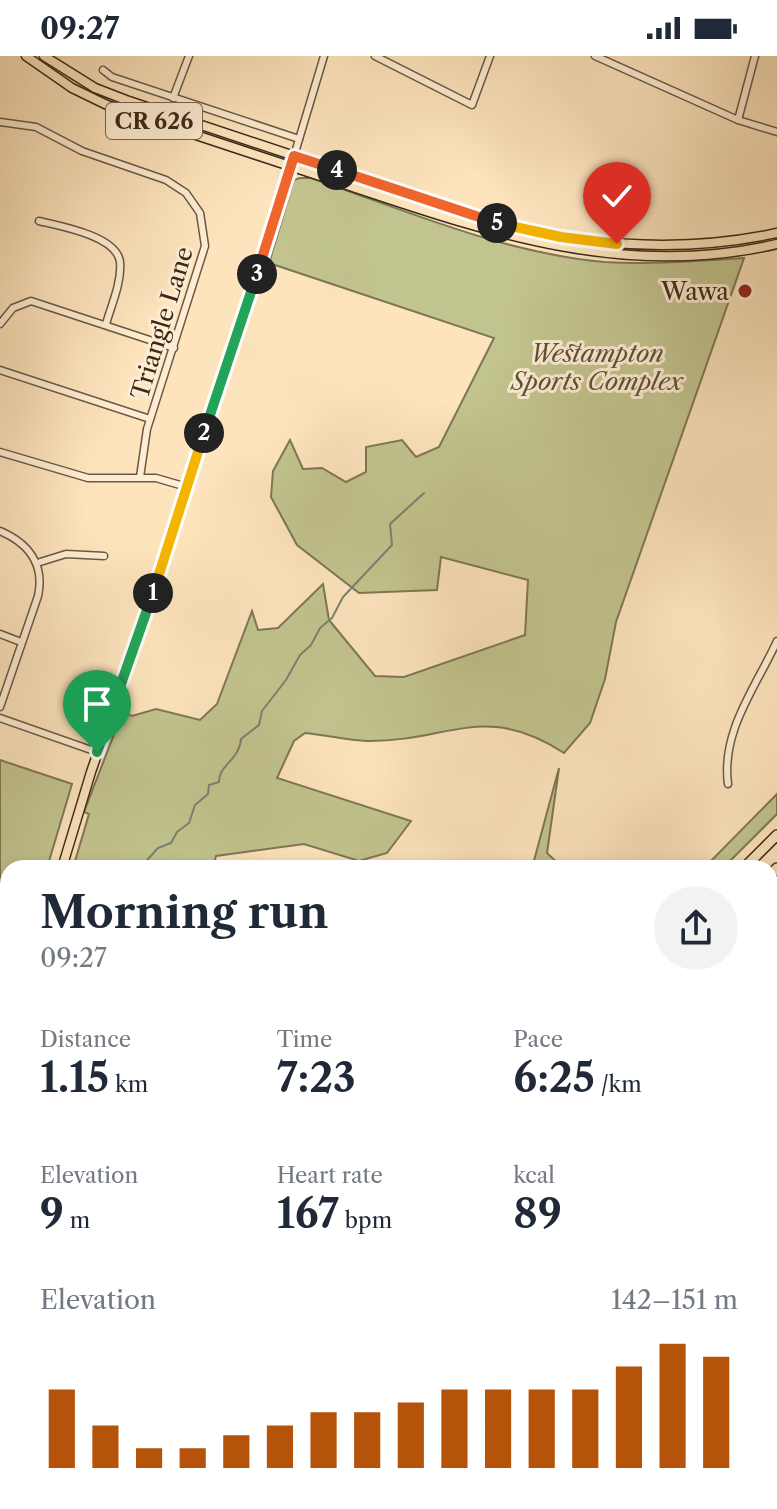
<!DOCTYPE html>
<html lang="en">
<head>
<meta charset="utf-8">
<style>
  :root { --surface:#fff; --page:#f2f2f3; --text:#1f2937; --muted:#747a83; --accent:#b45309 }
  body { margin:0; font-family:"Libre Caslon Text",serif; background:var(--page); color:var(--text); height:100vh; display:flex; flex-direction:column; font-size:30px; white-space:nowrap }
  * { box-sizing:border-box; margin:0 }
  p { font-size:26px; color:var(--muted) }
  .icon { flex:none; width:44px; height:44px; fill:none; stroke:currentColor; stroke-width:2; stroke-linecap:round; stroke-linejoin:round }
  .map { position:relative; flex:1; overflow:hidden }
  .panel { position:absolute; left:0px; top:804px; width:778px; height:650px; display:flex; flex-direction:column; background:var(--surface); border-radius:24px 24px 0 0; box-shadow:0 4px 12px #0003 }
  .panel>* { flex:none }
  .pin { position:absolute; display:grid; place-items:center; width:68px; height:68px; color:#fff; margin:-82px -34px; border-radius:50% 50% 50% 0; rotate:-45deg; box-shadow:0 0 8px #0007 }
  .pin .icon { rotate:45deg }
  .km { position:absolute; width:40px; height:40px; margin:-20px; border-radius:50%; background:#222; color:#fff; font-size:22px; line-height:40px; text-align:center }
  .round { display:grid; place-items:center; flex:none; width:84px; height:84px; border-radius:42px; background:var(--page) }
  .head { display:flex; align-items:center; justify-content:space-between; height:136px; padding:0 40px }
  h1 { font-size:44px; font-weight:700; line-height:60px }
  .figures { display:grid; grid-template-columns:repeat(3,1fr); gap:12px; height:136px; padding:8px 40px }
  .figures div { display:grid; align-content:center }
  .figures b { font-size:40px; font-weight:700 }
  .figures small { font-size:22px; font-weight:400 }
  .figures p { font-size:22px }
  .chart { height:224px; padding:16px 40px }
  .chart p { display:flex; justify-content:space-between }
  .chart svg { width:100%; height:144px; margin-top:8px; stroke:var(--accent); stroke-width:6 }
  .status { display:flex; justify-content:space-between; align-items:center; height:56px; padding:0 40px; background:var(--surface); direction:ltr }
  .status svg { height:22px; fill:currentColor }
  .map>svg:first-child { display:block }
  .green { fill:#c2c48f; stroke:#7e7754; stroke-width:2 }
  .water { fill:#a0bfad; stroke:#778371; stroke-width:2 }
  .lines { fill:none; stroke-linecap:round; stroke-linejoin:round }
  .stream { stroke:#778371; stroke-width:2 }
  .minor-casing { stroke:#6b5841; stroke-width:9 }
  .major-casing { stroke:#3a2a18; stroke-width:11 }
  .highway-casing { stroke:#3a2a18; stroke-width:12 }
  .minor { stroke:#feedd4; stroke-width:6 }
  .major { stroke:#fde4bd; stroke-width:8 }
  .highway { stroke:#fde4bd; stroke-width:9 }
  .split-1-casing { stroke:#fff; stroke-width:16 }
  .split-2-casing { stroke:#fff; stroke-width:16 }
  .split-3-casing { stroke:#fff; stroke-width:16 }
  .split-4-casing { stroke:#fff; stroke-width:16 }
  .split-5-casing { stroke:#fff; stroke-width:16 }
  .split-6-casing { stroke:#fff; stroke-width:16 }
  .split-1 { stroke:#22a559; stroke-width:10 }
  .split-2 { stroke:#f5b400; stroke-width:10 }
  .split-3 { stroke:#22a559; stroke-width:10 }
  .split-4 { stroke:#f0652b; stroke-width:10 }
  .split-5 { stroke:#f0652b; stroke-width:10 }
  .split-6 { stroke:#f5b400; stroke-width:10 }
  .poi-dot { fill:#8f2418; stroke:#feedd4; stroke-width:3 }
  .labels { text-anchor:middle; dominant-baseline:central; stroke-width:6; stroke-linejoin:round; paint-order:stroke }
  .shield { fill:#feedd4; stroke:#756450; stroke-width:2 }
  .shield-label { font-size:22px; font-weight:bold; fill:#3a2a18 }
  .poi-label { font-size:24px; fill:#3a2a18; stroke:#feedd4; text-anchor:end }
  .street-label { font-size:24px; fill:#3a2a18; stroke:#feedd4 }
  .park-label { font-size:24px; font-style:italic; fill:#5c5036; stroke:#feedd4 }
</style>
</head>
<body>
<div class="status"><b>09:27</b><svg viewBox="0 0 49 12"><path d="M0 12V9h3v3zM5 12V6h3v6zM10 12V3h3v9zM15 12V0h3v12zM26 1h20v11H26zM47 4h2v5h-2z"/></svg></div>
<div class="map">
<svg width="777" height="1453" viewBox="0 0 777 1453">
  <rect width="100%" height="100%" fill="#fde4bd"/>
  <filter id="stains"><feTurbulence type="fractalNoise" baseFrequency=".0025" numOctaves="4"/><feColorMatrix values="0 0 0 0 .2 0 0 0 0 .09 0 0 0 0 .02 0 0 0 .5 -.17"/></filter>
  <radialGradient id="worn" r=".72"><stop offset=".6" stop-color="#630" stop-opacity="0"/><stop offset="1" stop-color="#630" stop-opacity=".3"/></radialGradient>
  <g class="green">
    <path d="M300,122H311C405,154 503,197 604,206C651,209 698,205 744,202L616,566L605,623L590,667L564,697C485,645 448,686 367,685C347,684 326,679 305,677L294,685L277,722L411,765L387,797L359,805L304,788L216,800L213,812H73L89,758L84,756L123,655L132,660L156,653L200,664L217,648L252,555L258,574L278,572L323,528L329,564L375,620L404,621L525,579L528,524L441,501L437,534L359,537L297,489L271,441L273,415L290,384L303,413L322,412L346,426L366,416V391L402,384L416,401L439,391L494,282L269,207L294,124Z"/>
    <polygon points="0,704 72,728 47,812 8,812 8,943 0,970"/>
    <polygon points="559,712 547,797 563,812 532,812"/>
    <polygon points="777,738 777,758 723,812 704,812"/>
    <polygon points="777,1063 777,1426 770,1421 770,1068"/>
    <polygon points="75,1446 255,1446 247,1453 60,1453"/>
    <polygon points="313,1446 439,1446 431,1453 305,1453"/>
    <polygon points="634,1446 754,1446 750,1453 646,1453"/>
  </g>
  <g class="water">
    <polygon points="8,1053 8,1185 0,1181 0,1054"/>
    <polygon points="771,1136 777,1141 777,1283 770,1284"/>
  </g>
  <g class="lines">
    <path class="stream" d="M140,812L158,792L171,787L177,776L189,767L195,749L208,738L209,729L219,726C218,710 240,703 241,683L259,669L262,655L286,624L300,599L311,589L320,572L332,562L343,541L392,489L390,468L424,437"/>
    <defs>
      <g id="minor">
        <polyline points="375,0 472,49 490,0"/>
        <polyline points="595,0 738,64 777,76"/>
        <polyline points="103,14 112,21 299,83"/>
        <polyline points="173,42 189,0"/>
        <polyline points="738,64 755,0"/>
        <polyline points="0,66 36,71 82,95 166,124 186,137 200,157 205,190 147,373 140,421"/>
        <polyline points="294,100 324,0"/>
        <path d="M39,165C60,170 117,180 120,206C122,226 111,250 106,268"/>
        <polyline points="0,268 13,252 31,245 174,292"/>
        <polyline points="0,314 150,363"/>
        <polyline points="0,396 88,422 156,422 187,431"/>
        <path d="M0,475C28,487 45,508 38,540L0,651"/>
        <polyline points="37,507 66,498 104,500"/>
        <polyline points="0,578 21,586"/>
        <polyline points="0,662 97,696"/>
        <path d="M728,728C721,675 756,631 777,585"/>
        <polyline points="0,1242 8,1244"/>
      </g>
      <g id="major">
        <path d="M26,0L72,32L107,49C182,75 257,99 332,124C479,173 620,225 777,188"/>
        <path d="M44,0L95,32L126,44L469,158C569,189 674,199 777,177"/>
        <polyline points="62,812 91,716 139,578 292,106"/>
        <polyline points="0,1014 8,989"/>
      </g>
      <g id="highway">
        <polyline points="744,812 777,779"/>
        <polyline points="770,819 777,812"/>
        <polyline points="770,1029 777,1024"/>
        <polyline points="770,1043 777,1038"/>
        <polyline points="0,1442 8,1438"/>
        <polyline points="30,1453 44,1446"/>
        <polyline points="268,1453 276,1446"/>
        <polyline points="285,1453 292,1446"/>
      </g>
    </defs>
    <use href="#minor" class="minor-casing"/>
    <use href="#major" class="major-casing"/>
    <use href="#highway" class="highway-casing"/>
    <use href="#minor" class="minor"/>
    <use href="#major" class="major"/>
    <use href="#highway" class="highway"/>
  </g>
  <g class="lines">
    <defs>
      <polyline id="split-1" points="97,696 153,537"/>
      <polyline id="split-2" points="153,537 204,377"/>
      <polyline id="split-3" points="204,377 257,218"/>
      <polyline id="split-4" points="257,218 294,100 337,114"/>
      <polyline id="split-5" points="337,114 497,167"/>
      <polyline id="split-6" points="497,167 561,181 617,188"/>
    </defs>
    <use href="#split-1" class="split-1-casing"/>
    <use href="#split-2" class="split-2-casing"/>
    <use href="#split-3" class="split-3-casing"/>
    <use href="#split-4" class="split-4-casing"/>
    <use href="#split-5" class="split-5-casing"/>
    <use href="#split-6" class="split-6-casing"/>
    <use href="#split-1" class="split-1"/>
    <use href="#split-2" class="split-2"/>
    <use href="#split-3" class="split-3"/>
    <use href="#split-4" class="split-4"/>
    <use href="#split-5" class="split-5"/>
    <use href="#split-6" class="split-6"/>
  </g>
  <circle class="poi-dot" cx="745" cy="235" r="8"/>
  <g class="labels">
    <rect class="shield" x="106" y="47" width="96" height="36" rx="6"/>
    <g class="shield-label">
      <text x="154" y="65">CR 626</text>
    </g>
    <g class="poi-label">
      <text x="729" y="235">Wawa</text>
    </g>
    <g class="street-label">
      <text transform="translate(162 267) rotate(-73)">Triangle Lane</text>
    </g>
    <g class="park-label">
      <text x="597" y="297">Westampton<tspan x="597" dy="28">Sports Complex</tspan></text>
    </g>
  </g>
  <rect width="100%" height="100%" filter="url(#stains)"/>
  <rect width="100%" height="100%" fill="url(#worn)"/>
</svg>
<div class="pin" style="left:97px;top:696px;background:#1e9e55"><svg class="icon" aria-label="arrive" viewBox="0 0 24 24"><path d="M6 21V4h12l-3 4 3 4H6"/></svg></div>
<div class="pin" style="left:617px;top:188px;background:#d93025"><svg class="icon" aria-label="check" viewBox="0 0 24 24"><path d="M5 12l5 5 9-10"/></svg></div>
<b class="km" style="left:153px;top:537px">1</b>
<b class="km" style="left:204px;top:377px">2</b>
<b class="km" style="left:257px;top:218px">3</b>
<b class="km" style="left:337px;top:114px">4</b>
<b class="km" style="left:497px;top:167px">5</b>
<section class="panel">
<div class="head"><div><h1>Morning run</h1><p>09:27</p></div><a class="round"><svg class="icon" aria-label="share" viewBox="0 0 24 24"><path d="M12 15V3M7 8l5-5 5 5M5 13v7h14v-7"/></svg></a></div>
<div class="figures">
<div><p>Distance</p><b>1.15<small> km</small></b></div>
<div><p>Time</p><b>7:23</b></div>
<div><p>Pace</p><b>6:25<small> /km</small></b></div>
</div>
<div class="figures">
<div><p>Elevation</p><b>9<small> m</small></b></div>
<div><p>Heart rate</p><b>167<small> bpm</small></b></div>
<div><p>kcal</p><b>89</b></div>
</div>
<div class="chart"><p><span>Elevation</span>142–151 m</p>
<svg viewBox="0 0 160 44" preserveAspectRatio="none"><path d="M5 44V20M15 44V31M25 44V38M35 44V38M45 44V34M55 44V31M65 44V27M75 44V27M85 44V24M95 44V20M105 44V20M115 44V20M125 44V20M135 44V13M145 44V6M155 44V10"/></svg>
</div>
</section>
</div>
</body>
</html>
